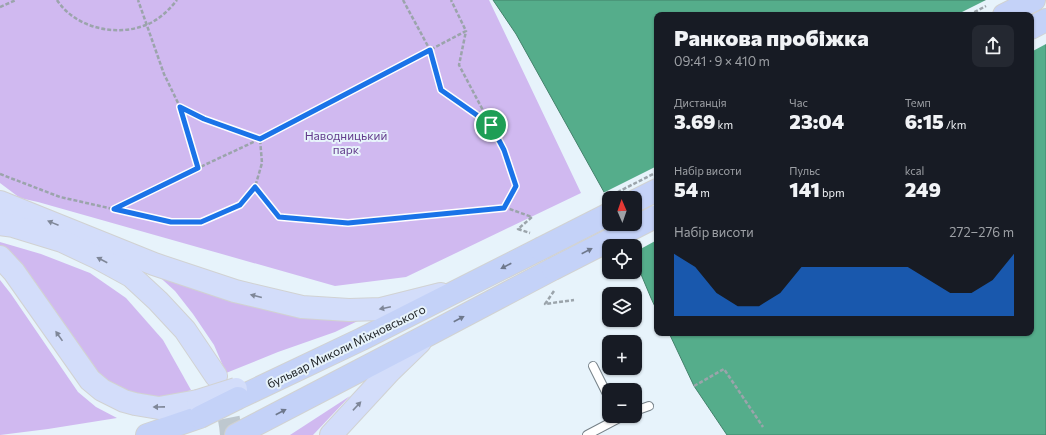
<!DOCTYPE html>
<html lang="uk">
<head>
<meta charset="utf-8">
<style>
  :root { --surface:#171b24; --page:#242831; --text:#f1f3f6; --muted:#9ea1a6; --accent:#1a73e8 }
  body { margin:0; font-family:Commissioner,sans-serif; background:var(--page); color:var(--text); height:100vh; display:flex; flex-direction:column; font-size:15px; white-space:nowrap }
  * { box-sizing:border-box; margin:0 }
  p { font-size:13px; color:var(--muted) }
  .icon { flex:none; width:22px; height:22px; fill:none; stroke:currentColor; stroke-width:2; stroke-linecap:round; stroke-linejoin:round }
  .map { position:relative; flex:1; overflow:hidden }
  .panel { position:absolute; left:654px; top:12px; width:380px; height:324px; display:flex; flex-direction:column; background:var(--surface); border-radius:8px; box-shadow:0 1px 3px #0004 }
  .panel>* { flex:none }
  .needle { width:26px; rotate:358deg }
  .controls { position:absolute; left:602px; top:191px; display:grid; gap:8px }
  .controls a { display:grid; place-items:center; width:40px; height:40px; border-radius:8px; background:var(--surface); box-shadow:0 1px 3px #0004; font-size:20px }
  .pin { position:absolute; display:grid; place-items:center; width:34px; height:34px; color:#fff; margin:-17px; border:2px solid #fff; border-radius:50%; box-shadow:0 1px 4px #0007 }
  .round { display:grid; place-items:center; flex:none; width:42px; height:42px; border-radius:8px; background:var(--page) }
  .head { display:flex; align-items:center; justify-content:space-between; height:68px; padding:0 20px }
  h1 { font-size:22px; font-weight:800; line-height:30px }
  .metrics { display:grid; grid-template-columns:repeat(3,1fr); gap:6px; height:68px; padding:4px 20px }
  .metrics div { display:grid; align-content:center }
  .metrics b { font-size:20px; font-weight:800 }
  .metrics small { font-size:11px; font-weight:400 }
  .metrics p { font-size:11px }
  .chart { height:112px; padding:8px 20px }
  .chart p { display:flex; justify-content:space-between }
  .chart svg { width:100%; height:72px; margin-top:4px; fill:var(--accent); opacity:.7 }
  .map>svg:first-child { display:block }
  .green { fill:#d0b9f0 }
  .water { fill:#55ad8b; stroke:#43826b }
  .pier { fill:#e7f3fb }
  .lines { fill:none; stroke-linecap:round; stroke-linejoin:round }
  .primary-tunnel { stroke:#bec8cf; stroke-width:22; stroke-dasharray:22 11; stroke-linecap:butt }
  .service-casing { stroke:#768188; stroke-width:10 }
  .primary-casing { stroke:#d1d2d2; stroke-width:24 }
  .trunk-casing { stroke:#d1d2d2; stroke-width:24 }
  .path { stroke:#9ba4ab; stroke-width:2.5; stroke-dasharray:4 2; stroke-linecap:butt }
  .service { stroke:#fff; stroke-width:8 }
  .primary { stroke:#d3ddfa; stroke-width:22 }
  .trunk { stroke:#c4d2f8; stroke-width:22 }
  .primary-bridge-casing { stroke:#d1d2d2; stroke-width:24; stroke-linecap:butt }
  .trunk-bridge-casing { stroke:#d1d2d2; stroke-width:24; stroke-linecap:butt }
  .path-bridge { stroke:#9ba4ab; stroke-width:2.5; stroke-dasharray:4 2; stroke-linecap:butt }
  .primary-bridge { stroke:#d3ddfa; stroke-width:22 }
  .trunk-bridge { stroke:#c4d2f8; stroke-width:22 }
  .oneway { fill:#7f8798 }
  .oneway2 { fill:#6e788c }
  .route-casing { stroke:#fff; stroke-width:8 }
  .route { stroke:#1a73e8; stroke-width:5 }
  .labels { text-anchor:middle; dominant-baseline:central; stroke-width:4; stroke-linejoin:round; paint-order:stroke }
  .park-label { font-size:12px; fill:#623b8b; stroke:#e7f3fb }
  .street-label { font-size:12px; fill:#191d20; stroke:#e7f3fb }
</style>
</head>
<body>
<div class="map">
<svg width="1046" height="435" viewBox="0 0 1046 435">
  <rect width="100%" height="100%" fill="#e7f3fb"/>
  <g class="green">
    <polygon points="0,0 489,0 581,193 406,277 335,286 38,202 20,198 0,183"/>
    <polygon points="0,242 41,254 90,273 126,298 163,340 191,390 169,398 131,397 93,373 0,247"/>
    <polygon points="153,271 364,318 335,332 278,352 226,373 214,345 193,314 175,291"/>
    <polygon points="0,280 11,294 78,392 96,407 117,418 48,429 0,435"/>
    <polygon points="350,396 313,435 290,435"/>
  </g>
  <polygon class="water" points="493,0 1046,0 1046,435 727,435 694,386 669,333 1031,333 1031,15 657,15 657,311 651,298 635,260 635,198 609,198 609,201 516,34"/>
  <g class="pier">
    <polygon points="986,0 1046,0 1046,44 1031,52 1031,15 956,15"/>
    <polygon points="657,166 657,240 635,252 635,246 627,246 618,224 635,224 635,198 609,198 609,203 607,202 603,193"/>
  </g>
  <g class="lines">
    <path class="primary-tunnel" d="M220,386C225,402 230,418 231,435"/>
    <defs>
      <g id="service">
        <polyline points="593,366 609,398"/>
        <polyline points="635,411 649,406"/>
        <polyline points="587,435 623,416"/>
      </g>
      <g id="primary">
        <polyline points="0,202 154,264 235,291 302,307 349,310 381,309 441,294"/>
        <polyline points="0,224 13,226 62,241 98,258 131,276 158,301 185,330 216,376"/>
        <polyline points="0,257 14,272 90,380 102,390 124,401 135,404 159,408 198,401"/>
        <polyline points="331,435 390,371 420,342"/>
      </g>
      <g id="trunk">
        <polyline points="1004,15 1034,0"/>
        <polyline points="1031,28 1046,20"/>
        <polyline points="635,201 657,190"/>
        <polyline points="238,398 362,339 540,249"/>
        <polyline points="147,435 200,417"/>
        <polyline points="236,435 424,337 553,269"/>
      </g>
    </defs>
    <use href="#service" class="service-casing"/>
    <use href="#primary" class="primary-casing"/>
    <use href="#trunk" class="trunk-casing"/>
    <g class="path">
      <path d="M57,0C75,28 116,37 146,25C159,20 169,10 177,0"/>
      <polyline points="403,0 430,50 441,90 491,125"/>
      <polyline points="0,7 16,0"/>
      <polyline points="969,15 986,6"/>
      <polyline points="180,107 198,168"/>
      <polyline points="0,174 60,197 171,222 201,222 240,205 255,187 262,163 260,139 204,119 180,107 164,74 138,0"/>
      <polyline points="255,187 279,217 348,223 504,207 515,186 504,150 459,65 466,31"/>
      <polyline points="504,207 532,217 518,229 530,233"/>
      <polyline points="115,209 198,168 260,139 466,31 451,0"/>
      <polyline points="554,291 545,304 574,300"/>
      <polyline points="694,386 724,369 763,427"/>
    </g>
    <use href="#service" class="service"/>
    <use href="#primary" class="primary"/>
    <use href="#trunk" class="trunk"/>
    <defs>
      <polyline id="primary-bridge" points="198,401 236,389"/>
      <g id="trunk-bridge">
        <polyline points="540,249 609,214"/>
        <polyline points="553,269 657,216"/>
        <polyline points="200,417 238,398"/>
      </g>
    </defs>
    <use href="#primary-bridge" class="primary-bridge-casing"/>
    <use href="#trunk-bridge" class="trunk-bridge-casing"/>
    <polyline class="path-bridge" points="612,195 657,172"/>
    <use href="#primary-bridge" class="primary-bridge"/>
    <use href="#trunk-bridge" class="trunk-bridge"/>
  </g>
  <defs><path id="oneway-solid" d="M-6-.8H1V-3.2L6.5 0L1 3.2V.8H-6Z"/></defs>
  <g class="oneway">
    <use href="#oneway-solid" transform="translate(53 223) rotate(-158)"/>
    <use href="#oneway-solid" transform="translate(102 260) rotate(-152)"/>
    <use href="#oneway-solid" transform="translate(256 296) rotate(-166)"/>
    <use href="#oneway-solid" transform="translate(385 308) rotate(168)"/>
    <use href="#oneway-solid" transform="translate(59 336) rotate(-125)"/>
    <use href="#oneway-solid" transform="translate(357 406) rotate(-47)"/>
    <use href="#oneway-solid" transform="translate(159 407) rotate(179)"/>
  </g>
  <g class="oneway2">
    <use href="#oneway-solid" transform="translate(587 251) rotate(-27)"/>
    <use href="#oneway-solid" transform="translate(506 266) rotate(153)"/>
    <use href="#oneway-solid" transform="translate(459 319) rotate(-28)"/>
    <use href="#oneway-solid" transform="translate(281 412) rotate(-28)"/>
  </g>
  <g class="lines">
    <defs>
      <polygon id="route" points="430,50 441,90 491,125 504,150 516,186 504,208 348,223 279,217 255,187 240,205 201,222 171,222 114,209 198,168 180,107 204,119 260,139"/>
    </defs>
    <use href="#route" class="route-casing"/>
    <use href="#route" class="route"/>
  </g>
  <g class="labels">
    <g class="park-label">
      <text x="346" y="135">Наводницький<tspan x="346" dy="14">парк</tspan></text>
    </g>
    <g class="street-label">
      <text transform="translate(346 346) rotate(-26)">бульвар Миколи Міхновського</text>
    </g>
  </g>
</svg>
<div class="controls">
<a><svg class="needle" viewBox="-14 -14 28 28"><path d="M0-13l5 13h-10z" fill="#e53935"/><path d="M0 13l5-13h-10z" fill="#9ea1a6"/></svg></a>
<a><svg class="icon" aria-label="locate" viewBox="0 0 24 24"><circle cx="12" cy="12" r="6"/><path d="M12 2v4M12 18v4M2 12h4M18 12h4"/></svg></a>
<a><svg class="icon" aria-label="layers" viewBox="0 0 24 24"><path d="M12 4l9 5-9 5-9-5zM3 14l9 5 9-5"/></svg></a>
<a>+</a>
<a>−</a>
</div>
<div class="pin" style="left:491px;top:125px;background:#1e9e55"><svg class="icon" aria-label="arrive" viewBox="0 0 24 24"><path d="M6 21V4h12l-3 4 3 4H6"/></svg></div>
<section class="panel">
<div class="head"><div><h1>Ранкова пробіжка</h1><p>09:41 · 9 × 410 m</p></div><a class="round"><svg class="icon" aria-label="share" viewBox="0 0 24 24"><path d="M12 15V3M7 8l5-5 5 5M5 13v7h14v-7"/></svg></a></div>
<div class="metrics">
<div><p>Дистанція</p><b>3.69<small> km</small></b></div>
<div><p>Час</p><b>23:04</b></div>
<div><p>Темп</p><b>6:15<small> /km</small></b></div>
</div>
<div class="metrics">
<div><p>Набір висоти</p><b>54<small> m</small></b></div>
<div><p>Пульс</p><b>141<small> bpm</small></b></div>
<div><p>kcal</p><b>249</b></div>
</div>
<div class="chart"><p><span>Набір висоти</span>272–276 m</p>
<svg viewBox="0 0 160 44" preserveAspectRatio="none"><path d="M0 44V6L10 14L20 30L30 38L40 38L50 30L60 14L70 14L80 14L90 14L100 14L110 14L120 22L130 30L140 30L150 22L160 6V44z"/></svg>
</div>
</section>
</div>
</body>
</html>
